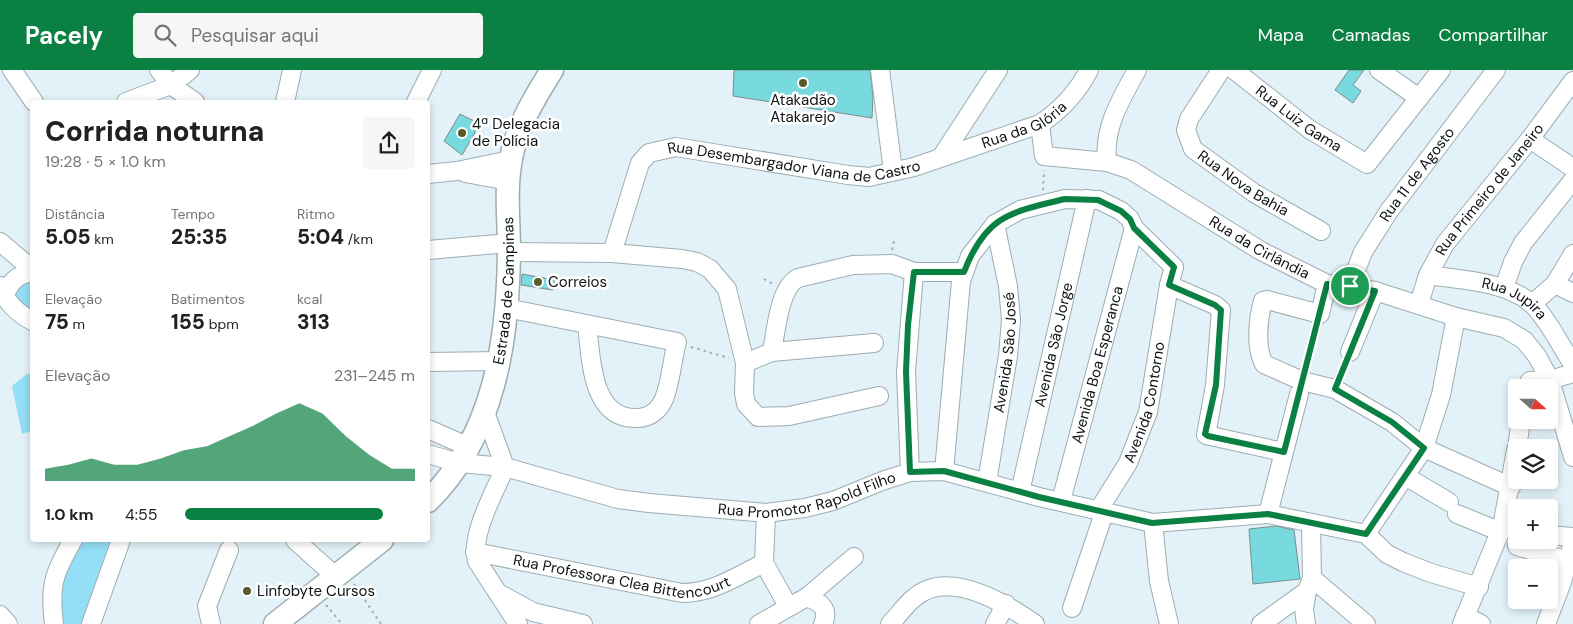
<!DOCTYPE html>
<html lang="pt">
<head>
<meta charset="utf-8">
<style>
  :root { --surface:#fff; --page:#f6f6f6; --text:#202124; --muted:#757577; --accent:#0b8043 }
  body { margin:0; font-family:"DM Sans",sans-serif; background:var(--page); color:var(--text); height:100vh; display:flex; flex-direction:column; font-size:19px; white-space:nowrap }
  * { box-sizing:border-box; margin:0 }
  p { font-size:16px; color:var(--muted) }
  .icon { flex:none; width:28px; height:28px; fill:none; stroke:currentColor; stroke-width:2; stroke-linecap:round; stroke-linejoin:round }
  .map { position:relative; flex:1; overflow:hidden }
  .details { position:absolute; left:30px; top:30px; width:400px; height:442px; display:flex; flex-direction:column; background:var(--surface); border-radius:5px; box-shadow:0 2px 8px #0003 }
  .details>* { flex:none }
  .needle { width:32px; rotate:111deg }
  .buttons { position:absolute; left:1508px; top:309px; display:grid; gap:10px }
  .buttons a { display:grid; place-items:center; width:50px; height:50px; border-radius:5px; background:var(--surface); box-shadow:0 2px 8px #0003; font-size:25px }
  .pin { position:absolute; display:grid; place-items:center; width:42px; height:42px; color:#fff; margin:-21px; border:2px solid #fff; border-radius:50%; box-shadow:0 1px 5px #0007 }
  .round { display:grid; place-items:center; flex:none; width:52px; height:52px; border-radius:5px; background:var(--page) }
  .head { display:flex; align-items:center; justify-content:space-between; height:85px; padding:0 15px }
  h1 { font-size:28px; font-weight:800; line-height:38px }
  .figures { display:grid; grid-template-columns:repeat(3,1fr); gap:8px; height:85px; padding:5px 15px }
  .figures div { display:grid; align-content:center }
  .figures b { font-size:21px; font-weight:800 }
  .figures small { font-size:14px; font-weight:400 }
  .figures p { font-size:14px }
  .chart { height:140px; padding:10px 15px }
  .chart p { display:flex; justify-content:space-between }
  .chart svg { width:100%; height:90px; margin-top:5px; fill:var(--accent); opacity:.7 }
  ul { padding:0 15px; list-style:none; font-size:16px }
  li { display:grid; grid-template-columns:80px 60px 1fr; align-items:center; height:38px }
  li i { height:12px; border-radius:6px; background:var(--accent) }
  header { display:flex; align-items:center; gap:30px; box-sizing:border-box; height:70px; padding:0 25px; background:var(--accent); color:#fff }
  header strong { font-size:24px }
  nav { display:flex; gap:28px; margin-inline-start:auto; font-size:18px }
  .search { width:350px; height:45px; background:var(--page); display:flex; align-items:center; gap:12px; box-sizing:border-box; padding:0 18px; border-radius:5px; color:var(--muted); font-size:19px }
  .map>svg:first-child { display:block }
  .green { fill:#94dff6 }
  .building { fill:#78dade; stroke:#7b8c8c }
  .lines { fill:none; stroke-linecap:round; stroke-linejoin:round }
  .minor-casing { stroke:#9dadb2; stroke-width:20 }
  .major-casing { stroke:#9dadb2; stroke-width:25 }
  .path { stroke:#a1aeb3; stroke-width:2; stroke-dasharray:2.5 4; stroke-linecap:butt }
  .minor { stroke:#fff; stroke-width:18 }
  .major { stroke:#fff; stroke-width:22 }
  .route-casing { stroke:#fff; stroke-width:10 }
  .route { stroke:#0b8043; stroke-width:6 }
  .poi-dot { fill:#555c2a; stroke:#fff; stroke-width:2 }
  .labels { text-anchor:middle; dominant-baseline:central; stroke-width:5; stroke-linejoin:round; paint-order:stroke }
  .poi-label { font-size:15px; fill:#0d1214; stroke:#fff; text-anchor:start }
  .street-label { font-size:15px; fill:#0d1214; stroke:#fff }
</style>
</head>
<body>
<header>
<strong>Pacely</strong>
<div class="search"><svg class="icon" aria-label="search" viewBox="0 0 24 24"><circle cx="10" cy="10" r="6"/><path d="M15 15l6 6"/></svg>Pesquisar aqui</div>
<nav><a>Mapa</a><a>Camadas</a><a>Compartilhar</a></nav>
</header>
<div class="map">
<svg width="1573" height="554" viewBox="0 0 1573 554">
  <rect width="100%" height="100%" fill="#e2f2f8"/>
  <g class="green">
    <polygon points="32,210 32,249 13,234 11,215"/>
    <polygon points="27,304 32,305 32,361 22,364 12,316"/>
    <polygon points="76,470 112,470 83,554 58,554 54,520"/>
  </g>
  <g class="building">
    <polygon points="734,0 870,0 873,26 872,48 733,26"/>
    <polygon points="1349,0 1364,0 1353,15 1361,21 1353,33 1335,20"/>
    <polygon points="460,44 480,54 462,85 444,71"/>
    <polygon points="522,204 555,210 553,220 521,215"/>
    <polygon points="1276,456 1294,460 1300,509 1253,514 1249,459"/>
  </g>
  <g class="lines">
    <defs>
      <g id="minor">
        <polyline points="12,0 34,32"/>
        <polyline points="159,0 171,15 195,32"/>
        <polyline points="880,0 893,101"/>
        <path id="s1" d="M1221,0L1189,49L1186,60L1193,79L1254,123L1321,161"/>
        <path id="s2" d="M1234,0L1309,59L1367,94L1441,0"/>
        <polyline points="1379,0 1419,28"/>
        <polyline points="126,32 171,15 190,0"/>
        <polyline points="285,32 292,0"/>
        <polyline points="416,32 432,0"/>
        <path id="s3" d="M1040,54L1044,86L1107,92L1131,100L1261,181L1327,214L1375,221L1456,247L1504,258L1524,270L1537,286L1550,310L1573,387"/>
        <polyline points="1530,69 1573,98"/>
        <polyline points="942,86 998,0"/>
        <path d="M1107,92C1103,58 1121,29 1137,0"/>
        <polyline points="465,103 509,111"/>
        <polyline points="428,104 457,101 510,90"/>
        <polyline points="0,172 32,199"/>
        <polyline points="428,180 509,173"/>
        <polyline points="509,182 612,183 682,189 697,192 710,199 727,219 745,293 744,323 746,334 758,347 789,346 879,326"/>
        <path id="s4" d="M612,183L640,93L649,83L676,77L848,105L869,107L914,97L1040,54C1061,40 1077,23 1089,0"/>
        <path id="s5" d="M1428,205C1461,210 1504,211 1531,233C1547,247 1561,277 1573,294"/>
        <path d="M1327,214L1320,244L1267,230L1263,231C1258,249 1255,277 1264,294L1302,311L1335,319L1392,352L1424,378L1511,417"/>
        <polyline points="1555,214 1573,223"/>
        <path d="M0,216C6,233 17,243 32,251"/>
        <path id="s6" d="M1350,216L1363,182L1389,141L1496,0"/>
        <polyline points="1504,218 1513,192 1523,173 1573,110"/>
        <path d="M4,227C10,212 16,205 32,202"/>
        <path id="s7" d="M1419,234L1428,205L1445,174L1530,69L1573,11"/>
        <polyline points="1532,234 1555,214 1573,184"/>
        <path d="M506,238L677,272C672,290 671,312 664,329C659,340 650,348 637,348C591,350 591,288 587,254"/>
        <path d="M772,282C776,261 779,218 798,208L853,195L892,194L914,202H964"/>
        <polyline points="1350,282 1375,221"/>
        <polyline points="428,292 500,291"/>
        <polyline points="745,293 772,282 874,273"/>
        <polyline points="1526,318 1530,311 1550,310 1573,303"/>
        <polyline points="485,342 505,397"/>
        <polyline points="428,359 469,377"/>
        <polyline points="1517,378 1521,350"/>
        <path id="s8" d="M428,384L459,393L505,397L618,429L649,433L766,443L805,438L833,431L882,411L910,402L944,401L1039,427L1153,453L1268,444L1366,464L1387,484L1403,492L1431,503L1479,517"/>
        <path d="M505,397C495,422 470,464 477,491L518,554"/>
        <polyline points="944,401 961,211 970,186 995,154 1020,140 1065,129 1099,130 1121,141 1130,149 1134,158 1174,197 1169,215 1215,235 1221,240 1215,315 1206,365 1283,382"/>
        <polyline points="910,402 906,302 914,202"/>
        <polyline points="1405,406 1449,432"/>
        <path id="s9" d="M987,412L1008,286L1011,250L1008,216L995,154"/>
        <path id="s10" d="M1020,422L1087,129"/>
        <path id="s11" d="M1061,431L1134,158"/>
        <path id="s12" d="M1098,441L1128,393L1148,342L1169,215"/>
        <polyline points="766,443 764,493 788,536"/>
        <polyline points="1268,444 1299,324"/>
        <polyline points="1457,444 1501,462"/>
        <polyline points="1153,453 1159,511 1169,554"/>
        <polyline points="1515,458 1516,458"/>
        <polyline points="1366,464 1424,378 1441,325 1456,247"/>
        <polyline points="1549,465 1573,467"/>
        <polyline points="295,470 335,506"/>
        <polyline points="1517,476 1568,491"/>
        <path id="s13" d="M475,482L682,523C713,523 737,506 764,493"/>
        <polyline points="1312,508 1366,554"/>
        <polyline points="502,525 533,542 583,554"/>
        <polyline points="807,527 854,487"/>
        <polyline points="1072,538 1104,443"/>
        <polyline points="0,545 8,554"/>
        <polyline points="1465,546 1481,554"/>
        <path d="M54,554C49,515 54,503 73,470"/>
        <polyline points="91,554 121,470"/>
        <polyline points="211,554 207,536 229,480"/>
        <path d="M759,554L807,527C820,532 830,539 823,554"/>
        <path d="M890,554C898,546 905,535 914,528C948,498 1005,533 1035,554"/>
        <polyline points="995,554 1006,534"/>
        <polyline points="1261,554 1307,521"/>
        <polyline points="1306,554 1304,539 1307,521 1312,508 1311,453"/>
        <polyline points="1462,554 1502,457 1516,380"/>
        <polyline points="1546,554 1562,512 1573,472"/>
      </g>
      <g id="major">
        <path id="s14" d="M428,431C495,365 508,270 509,181C509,151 505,119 511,89C516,58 535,27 552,0"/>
        <polyline points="275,554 382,470"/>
      </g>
    </defs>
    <use href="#minor" class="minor-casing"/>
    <use href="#major" class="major-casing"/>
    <g class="path">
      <polyline points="1043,120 1044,100"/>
      <polyline points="892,180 895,167"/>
      <polyline points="764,209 773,214"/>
      <polyline points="691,277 729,288"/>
      <polyline points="1306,297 1316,258"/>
      <polyline points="1341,305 1345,295"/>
      <polyline points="354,514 381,554"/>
      <polyline points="326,535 342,554"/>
    </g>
    <use href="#minor" class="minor"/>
    <use href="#major" class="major"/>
  </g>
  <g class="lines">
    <defs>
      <path id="route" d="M1065,129L1098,130L1121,141L1130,149L1134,158L1174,197L1169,215L1215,235L1221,240L1216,315L1205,364L1208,366L1284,382L1327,214L1375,221L1335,319L1392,352L1424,378L1366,464L1268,444L1152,453L1039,427L944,401L910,402L906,302L908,255L914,202H964C986,145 1011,142 1065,129Z"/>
    </defs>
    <use href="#route" class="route-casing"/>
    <use href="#route" class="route"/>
  </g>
  <g class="poi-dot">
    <circle cx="803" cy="13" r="5"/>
    <circle cx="462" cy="63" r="5"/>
    <circle cx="538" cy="212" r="5"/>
    <circle cx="247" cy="521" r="5"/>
  </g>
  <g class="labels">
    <g class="poi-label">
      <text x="803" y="30" text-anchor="middle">Atakadão<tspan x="803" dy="17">Atakarejo</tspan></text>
      <text x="472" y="54">4ª Delegacia<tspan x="472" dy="17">de Polícia</tspan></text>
      <text x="548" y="212">Correios</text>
      <text x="257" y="521">Linfobyte Cursos</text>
    </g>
    <g class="street-label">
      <text stroke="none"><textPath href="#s2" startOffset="81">Rua Luiz Gama</textPath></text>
      <text stroke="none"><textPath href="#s4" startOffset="495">Rua da Glória</textPath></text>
      <text stroke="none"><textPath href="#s4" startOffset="255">Rua Desembargador Viana de Castro</textPath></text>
      <text stroke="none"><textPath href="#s6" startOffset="131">Rua 11 de Agosto</textPath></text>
      <text stroke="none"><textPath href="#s1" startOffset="151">Rua Nova Bahia</textPath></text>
      <text stroke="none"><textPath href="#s7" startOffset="136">Rua Primeiro de Janeiro</textPath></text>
      <text stroke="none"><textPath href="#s3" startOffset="271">Rua da Cirlândia</textPath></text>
      <text stroke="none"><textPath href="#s14" startOffset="230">Estrada de Campinas</textPath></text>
      <text stroke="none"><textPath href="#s5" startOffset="91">Rua Jupira</textPath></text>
      <text stroke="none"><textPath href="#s10" startOffset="151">Avenida São Jorge</textPath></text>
      <text stroke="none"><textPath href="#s9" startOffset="131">Avenida São José</textPath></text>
      <text stroke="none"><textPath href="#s11" startOffset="141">Avenida Boa Esperanca</textPath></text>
      <text stroke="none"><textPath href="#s12" startOffset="120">Avenida Contorno</textPath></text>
      <text stroke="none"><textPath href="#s8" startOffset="388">Rua Promotor Rapold Filho</textPath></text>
      <text stroke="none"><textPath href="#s13" startOffset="150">Rua Professora Clea Bittencourt</textPath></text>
    </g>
  </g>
</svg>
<div class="buttons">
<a><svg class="needle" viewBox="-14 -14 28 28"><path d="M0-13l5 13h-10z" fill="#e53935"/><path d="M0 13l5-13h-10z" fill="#757577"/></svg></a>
<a><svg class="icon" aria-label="layers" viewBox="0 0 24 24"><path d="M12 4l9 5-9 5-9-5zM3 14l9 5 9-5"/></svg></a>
<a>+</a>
<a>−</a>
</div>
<div class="pin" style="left:1350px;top:216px;background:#1e9e55"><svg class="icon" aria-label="arrive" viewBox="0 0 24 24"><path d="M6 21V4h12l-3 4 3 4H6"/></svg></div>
<section class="details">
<div class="head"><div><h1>Corrida noturna</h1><p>19:28 · 5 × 1.0 km</p></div><a class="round"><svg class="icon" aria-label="share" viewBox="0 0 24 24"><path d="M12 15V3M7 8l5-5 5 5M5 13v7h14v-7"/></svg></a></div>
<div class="figures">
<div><p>Distância</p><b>5.05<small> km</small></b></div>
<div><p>Tempo</p><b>25:35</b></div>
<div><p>Ritmo</p><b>5:04<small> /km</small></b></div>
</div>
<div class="figures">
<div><p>Elevação</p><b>75<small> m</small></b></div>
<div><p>Batimentos</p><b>155<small> bpm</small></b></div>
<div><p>kcal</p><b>313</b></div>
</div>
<div class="chart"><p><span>Elevação</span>231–245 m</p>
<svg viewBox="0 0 160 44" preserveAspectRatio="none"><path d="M0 44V38L10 36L20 33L30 36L40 36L50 33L60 29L70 27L80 22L90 17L100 11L110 6L120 11L130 22L140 31L150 38L160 38V44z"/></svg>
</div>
<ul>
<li><b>1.0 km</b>4:55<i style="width:86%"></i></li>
</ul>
</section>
</div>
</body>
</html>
